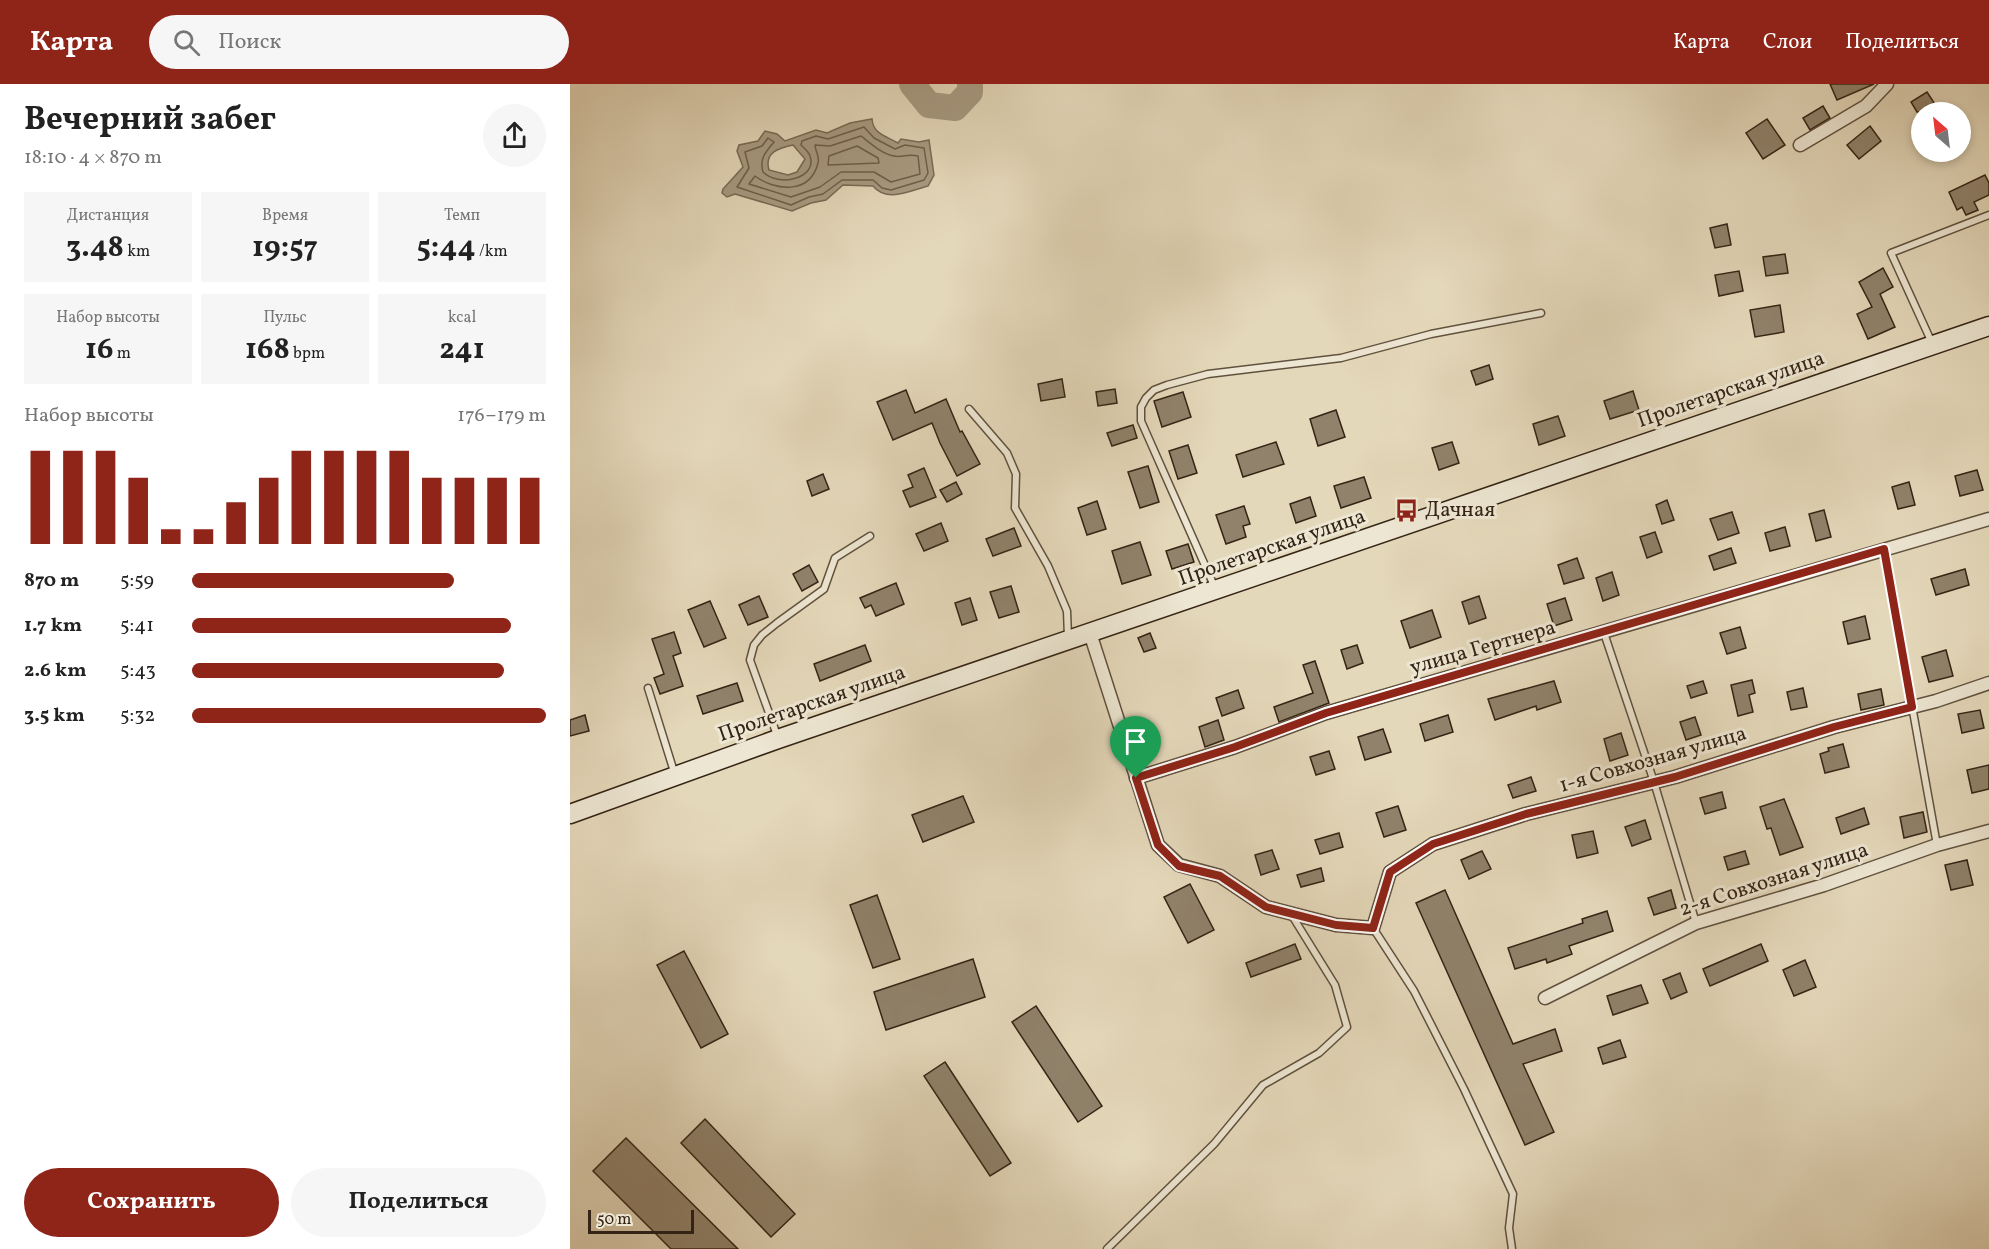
<!DOCTYPE html>
<html lang="ru">
<head>
<meta charset="utf-8">
<style>
  :root { --surface:#fff; --page:#f6f6f6; --text:#222; --muted:#767676; --accent:#8f2418 }
  body { margin:0; font-family:Vollkorn,serif; background:var(--page); color:var(--text); height:100vh; display:flex; flex-direction:column; font-size:22px; white-space:nowrap }
  * { box-sizing:border-box; margin:0 }
  p { font-size:20px; color:var(--muted) }
  .icon { flex:none; width:33px; height:33px; fill:none; stroke:currentColor; stroke-width:2; stroke-linecap:round; stroke-linejoin:round }
  .map { position:relative; flex:1; overflow:hidden }
  .panel { display:flex; flex-direction:column; background:var(--surface); width:570px }
  .panel>* { flex:none }
  .needle { width:39px; rotate:332deg }
  .controls { position:absolute; left:1341px; top:18px; display:grid; gap:12px }
  .controls a { display:grid; place-items:center; width:60px; height:60px; border-radius:50%; background:var(--surface); box-shadow:0 3px 9px #0003; font-size:30px }
  .scale { position:absolute; left:18px; bottom:15px; width:106px; box-sizing:border-box; padding-left:6px; border:3px solid #342415; border-top:0; font-size:16px; line-height:21px; white-space:nowrap; color:#342415; -webkit-text-stroke:4px #ede6d2; paint-order:stroke }
  .pin { position:absolute; display:grid; place-items:center; width:51px; height:51px; color:#fff; margin:-62px -26px; border-radius:50% 50% 50% 0; rotate:-45deg; box-shadow:0 0 6px #0007 }
  .pin .icon { rotate:45deg }
  .round { display:grid; place-items:center; flex:none; width:63px; height:63px; border-radius:32px; background:var(--page) }
  .summary { display:flex; align-items:center; justify-content:space-between; height:102px; padding:0 24px }
  h1 { font-size:33px; font-weight:700; line-height:45px }
  .figures { display:grid; grid-template-columns:repeat(3,1fr); gap:9px; height:102px; padding:6px 24px }
  .figures div { display:grid; align-content:center; border-radius:0px; background:var(--page); text-align:center }
  .figures b { font-size:30px; font-weight:700 }
  .figures small { font-size:16px; font-weight:400 }
  .figures p { font-size:16px }
  .chart { height:168px; padding:12px 24px }
  .chart p { display:flex; justify-content:space-between }
  .chart svg { width:100%; height:108px; margin-top:6px; stroke:var(--accent); stroke-width:6 }
  .cta { display:flex; gap:12px; margin-top:auto; padding:12px 24px }
  .cta a { flex:1; height:69px; border-radius:36px; background:var(--accent); color:#fff; font-size:24px; font-weight:700; line-height:69px; text-align:center }
  .cta a+a { background:var(--page); color:var(--text) }
  ul { padding:0 24px; list-style:none; font-size:20px }
  li { display:grid; grid-template-columns:96px 72px 1fr; align-items:center; height:45px }
  li i { height:15px; border-radius:8px; background:var(--accent) }
  header { display:flex; align-items:center; gap:36px; box-sizing:border-box; height:84px; padding:0 30px; background:var(--accent); color:#fff }
  header strong { font-size:28px }
  nav { display:flex; gap:33px; margin-inline-start:auto; font-size:21px }
  .search { width:420px; height:54px; background:var(--page); display:flex; align-items:center; gap:15px; box-sizing:border-box; padding:0 21px; border-radius:33px; color:var(--muted); font-size:22px }
  main { display:flex; flex:1; min-height:0 }
  .map>svg:first-child { display:block }
  .water { fill:#a89b82; stroke:#7a6b56; stroke-width:1.5; fill-rule:evenodd }
  .lines { fill:none; stroke-linecap:round; stroke-linejoin:round }
  .shore { stroke:#6e604c; stroke-width:1.5 }
  .river { stroke:#a89b82; stroke-width:26 }
  .building { fill:#90826b; stroke:#342415; stroke-width:1.5 }
  .lane-casing { stroke:#60513e; stroke-width:9 }
  .street-casing { stroke:#60513e; stroke-width:15 }
  .secondary-casing { stroke:#342415; stroke-width:21 }
  .lane { stroke:#ede6d2; stroke-width:6 }
  .street { stroke:#ede6d2; stroke-width:12 }
  .secondary { stroke:#ede6d2; stroke-width:18 }
  .route-casing { stroke:#fff; stroke-width:12 }
  .route { stroke:#8f2418; stroke-width:8 }
  .labels { text-anchor:middle; dominant-baseline:central; stroke-width:6; stroke-linejoin:round; paint-order:stroke }
  .street-label { font-size:21px; fill:#342415; stroke:#ede6d2 }
  .poi-label { font-size:21px; fill:#342415; stroke:#ede6d2; text-anchor:start }
</style>
</head>
<body>
<header>
<strong>Карта</strong>
<div class="search"><svg class="icon" aria-label="search" viewBox="0 0 24 24"><circle cx="10" cy="10" r="6"/><path d="M15 15l6 6"/></svg>Поиск</div>
<nav><a>Карта</a><a>Слои</a><a>Поделиться</a></nav>
</header>
<main>
<section class="panel">
<div class="summary"><div><h1>Вечерний забег</h1><p>18:10 · 4 × 870 m</p></div><a class="round"><svg class="icon" aria-label="share" viewBox="0 0 24 24"><path d="M12 15V3M7 8l5-5 5 5M5 13v7h14v-7"/></svg></a></div>
<div class="figures">
<div><p>Дистанция</p><b>3.48<small> km</small></b></div>
<div><p>Время</p><b>19:57</b></div>
<div><p>Темп</p><b>5:44<small> /km</small></b></div>
</div>
<div class="figures">
<div><p>Набор высоты</p><b>16<small> m</small></b></div>
<div><p>Пульс</p><b>168<small> bpm</small></b></div>
<div><p>kcal</p><b>241</b></div>
</div>
<div class="chart"><p><span>Набор высоты</span>176–179 m</p>
<svg viewBox="0 0 160 44" preserveAspectRatio="none"><path d="M5 44V6M15 44V6M25 44V6M35 44V17M45 44V38M55 44V38M65 44V27M75 44V17M85 44V6M95 44V6M105 44V6M115 44V6M125 44V17M135 44V17M145 44V17M155 44V17"/></svg>
</div>
<ul>
<li><b>870 m</b>5:59<i style="width:74%"></i></li>
<li><b>1.7 km</b>5:41<i style="width:90%"></i></li>
<li><b>2.6 km</b>5:43<i style="width:88%"></i></li>
<li><b>3.5 km</b>5:32<i style="width:100%"></i></li>
</ul>
<div class="cta"><a>Сохранить</a><a>Поделиться</a></div>
</section>
<div class="map">
<svg width="1419" height="1165" viewBox="0 0 1419 1165">
  <rect width="100%" height="100%" fill="#e4d8ba"/>
  <filter id="stains"><feTurbulence type="fractalNoise" baseFrequency=".00333" numOctaves="4"/><feColorMatrix values="0 0 0 0 .2 0 0 0 0 .09 0 0 0 0 .02 0 0 0 .5 -.17"/></filter>
  <radialGradient id="worn" r=".72"><stop offset=".6" stop-color="#630" stop-opacity="0"/><stop offset="1" stop-color="#630" stop-opacity=".3"/></radialGradient>
  <path class="water" d="M302,35C303,50 316,52 328,59L331,55L349,58L359,56L364,91L358,102C339,107 317,119 303,102L273,101L256,116L241,119L222,127L165,110L157,113L152,109L153,105L173,83L167,67L169,61L188,57L195,47L207,50L215,57L246,46L257,49L280,39ZM223,61L235,75L227,88L218,91L199,86C194,68 209,64 223,61Z"/>
  <g class="lines">
    <g class="shore">
      <path d="M294,43L304,54L325,65L335,61L354,64L358,89L354,96L321,106L312,104L303,96H272L253,110L239,113L221,121L167,103L179,84L175,68L192,62L198,54L204,58C196,68 189,74 193,88C209,104 248,94 240,72C239,68 234,64 231,61L232,57L246,52L258,55Z"/>
      <path d="M291,52C300,59 312,70 324,72C333,74 337,69 348,72L350,90L321,98L304,88H271L250,103L221,113L179,100L185,92C205,107 240,111 248,79C250,72 245,67 245,61L260,62Z"/>
      <polygon points="287,62 308,74 309,79 258,81 259,72"/>
    </g>
    <polyline class="river" points="342,0 359,21 385,24 400,8 400,0"/>
  </g>
  <g class="building">
    <polygon points="1260,0 1304,0 1267,16"/>
    <polygon points="1357,8 1370,28 1347,28 1341,18"/>
    <polygon points="1253,22 1260,34 1240,46 1233,34"/>
    <polygon points="1197,35 1215,61 1193,75 1176,49"/>
    <polygon points="1300,42 1311,57 1289,75 1277,61"/>
    <polygon points="1415,91 1419,99 1419,111 1404,118 1408,126 1396,131 1392,123 1387,126 1379,108"/>
    <polygon points="1157,140 1161,161 1145,164 1140,144"/>
    <polygon points="1215,170 1218,189 1196,192 1193,173"/>
    <polygon points="1313,184 1323,203 1310,210 1325,243 1298,255 1287,230 1302,223 1289,198"/>
    <polygon points="1169,187 1173,207 1149,212 1145,191"/>
    <polygon points="1210,221 1214,248 1185,253 1180,226"/>
    <polygon points="919,281 923,295 906,301 901,287"/>
    <polygon points="492,295 495,313 471,317 468,300"/>
    <polygon points="545,305 547,319 528,322 526,308"/>
    <polygon points="336,306 345,329 376,315 390,348 392,347 410,380 387,392 370,359 362,339 323,356 307,318"/>
    <polygon points="1063,307 1069,326 1040,335 1034,317"/>
    <polygon points="613,308 621,333 592,343 584,317"/>
    <polygon points="766,326 775,353 748,362 740,335"/>
    <polygon points="988,332 995,352 969,361 963,340"/>
    <polygon points="563,341 567,354 542,362 537,349"/>
    <polygon points="706,358 714,380 673,393 666,371"/>
    <polygon points="882,358 889,379 869,386 862,364"/>
    <polygon points="618,361 627,389 608,395 599,367"/>
    <polygon points="578,382 589,418 570,424 558,388"/>
    <polygon points="354,384 366,413 340,423 333,407 343,403 338,391"/>
    <polygon points="1407,386 1413,406 1390,412 1385,392"/>
    <polygon points="253,390 259,405 242,412 237,397"/>
    <polygon points="794,393 801,414 771,424 764,402"/>
    <polygon points="386,398 392,410 377,418 370,406"/>
    <polygon points="1339,398 1345,421 1328,425 1322,403"/>
    <polygon points="740,413 746,432 726,439 720,420"/>
    <polygon points="1097,416 1104,436 1092,440 1086,421"/>
    <polygon points="527,417 536,445 517,451 508,424"/>
    <polygon points="674,422 680,440 673,442 676,453 656,460 646,431"/>
    <polygon points="1254,426 1261,453 1246,457 1239,430"/>
    <polygon points="1162,428 1169,449 1148,456 1140,435"/>
    <polygon points="371,439 378,457 354,467 346,450"/>
    <polygon points="1215,443 1220,462 1200,467 1195,449"/>
    <polygon points="444,444 451,462 423,472 416,455"/>
    <polygon points="1085,448 1092,468 1077,474 1070,453"/>
    <polygon points="570,458 581,491 552,500 542,467"/>
    <polygon points="618,460 624,478 602,485 596,467"/>
    <polygon points="1161,464 1166,479 1144,486 1139,472"/>
    <polygon points="1007,474 1014,494 994,500 988,481"/>
    <polygon points="239,481 248,498 232,507 223,490"/>
    <polygon points="1395,485 1399,501 1366,511 1361,495"/>
    <polygon points="1042,488 1049,511 1033,517 1026,494"/>
    <polygon points="326,499 334,520 306,532 301,521 295,524 290,514"/>
    <polygon points="441,502 449,528 429,534 420,508"/>
    <polygon points="189,512 198,533 178,541 169,521"/>
    <polygon points="909,512 916,534 899,540 892,518"/>
    <polygon points="400,514 407,536 392,541 385,519"/>
    <polygon points="995,514 1002,536 984,542 977,520"/>
    <polygon points="140,517 156,554 134,563 118,526"/>
    <polygon points="862,526 871,553 840,564 831,537"/>
    <polygon points="1295,532 1300,555 1278,560 1273,538"/>
    <polygon points="1170,543 1176,564 1157,570 1150,549"/>
    <polygon points="104,548 111,569 103,572 113,602 90,610 84,594 94,590 82,555"/>
    <polygon points="580,549 586,564 574,568 568,554"/>
    <polygon points="295,561 301,577 250,597 244,580"/>
    <polygon points="787,561 793,579 777,585 771,566"/>
    <polygon points="1376,566 1383,592 1359,598 1352,573"/>
    <polygon points="745,577 759,619 709,638 704,623 743,609 733,581"/>
    <polygon points="1182,596 1185,609 1179,611 1183,628 1168,632 1161,601"/>
    <polygon points="984,597 991,618 967,626 966,622 925,636 918,615"/>
    <polygon points="1133,597 1137,609 1121,614 1117,602"/>
    <polygon points="167,599 173,617 133,630 127,612"/>
    <polygon points="1233,604 1237,623 1221,626 1217,608"/>
    <polygon points="1311,605 1314,621 1291,626 1288,610"/>
    <polygon points="668,606 674,624 652,632 646,614"/>
    <polygon points="1410,626 1414,644 1392,649 1388,630"/>
    <polygon points="15,631 19,647 0,652 0,636"/>
    <polygon points="878,631 883,648 855,657 850,640"/>
    <polygon points="1125,633 1131,651 1116,656 1110,638"/>
    <polygon points="648,636 654,656 635,663 629,643"/>
    <polygon points="813,645 821,668 795,676 788,653"/>
    <polygon points="1051,649 1058,671 1040,677 1034,655"/>
    <polygon points="1273,660 1279,683 1255,689 1250,670 1259,667 1258,664"/>
    <polygon points="759,667 765,685 746,691 740,673"/>
    <polygon points="1419,681 1419,705 1402,709 1397,686"/>
    <polygon points="961,693 966,707 943,714 938,701"/>
    <polygon points="1152,708 1156,724 1135,730 1130,714"/>
    <polygon points="393,712 404,738 353,758 342,731"/>
    <polygon points="1214,715 1233,763 1210,771 1201,744 1197,745 1190,723"/>
    <polygon points="828,722 836,746 814,753 806,729"/>
    <polygon points="1294,724 1299,740 1271,750 1266,734"/>
    <polygon points="1353,728 1357,748 1334,754 1330,733"/>
    <polygon points="1075,736 1081,755 1062,762 1055,743"/>
    <polygon points="1023,747 1028,769 1007,774 1002,751"/>
    <polygon points="769,749 773,763 750,770 745,756"/>
    <polygon points="702,766 709,785 691,791 685,771"/>
    <polygon points="912,767 921,785 899,795 891,776"/>
    <polygon points="1175,767 1179,780 1158,786 1154,773"/>
    <polygon points="1397,776 1403,801 1381,806 1375,781"/>
    <polygon points="751,784 754,797 731,803 727,791"/>
    <polygon points="620,800 644,846 618,859 594,813"/>
    <polygon points="875,806 943,960 985,945 992,967 953,980 984,1048 955,1061 846,819"/>
    <polygon points="1101,806 1106,824 1084,831 1078,814"/>
    <polygon points="307,811 330,875 303,884 280,821"/>
    <polygon points="1037,827 1043,847 999,862 1002,870 977,879 976,875 945,885 938,864 1013,839 1012,835"/>
    <polygon points="725,860 731,875 681,893 676,879"/>
    <polygon points="1191,860 1198,877 1140,902 1133,885"/>
    <polygon points="114,867 158,950 131,964 87,881"/>
    <polygon points="403,875 415,913 316,946 304,908"/>
    <polygon points="1235,876 1246,903 1224,912 1213,886"/>
    <polygon points="1110,889 1117,908 1101,915 1093,896"/>
    <polygon points="1071,901 1078,919 1043,931 1037,912"/>
    <polygon points="466,922 532,1022 508,1038 442,938"/>
    <polygon points="1050,956 1056,973 1033,980 1028,964"/>
    <polygon points="375,978 441,1079 420,1092 354,992"/>
    <polygon points="135,1035 225,1130 201,1153 111,1059"/>
    <polygon points="56,1054 168,1165 101,1165 23,1087"/>
  </g>
  <g class="lines">
    <defs>
      <g id="lane">
        <polyline points="1362,259 1321,169 1419,131"/>
        <polyline points="399,325 437,369 446,390 445,424 478,482 497,527 498,553"/>
        <polyline points="1314,466 1367,761"/>
        <polyline points="645,504 571,337 571,323 576,314 584,306 597,301 638,290 771,274 861,250 971,229"/>
        <polyline points="1034,549 1084,698 1126,839"/>
        <polyline points="78,604 105,691"/>
        <polyline points="208,654 180,576 184,561 192,551 207,539 254,505 265,474 300,452"/>
        <polyline points="803,844 844,907 894,1005 943,1110 939,1144 942,1165"/>
        <polyline points="537,1165 644,1060 693,1001 749,969 777,943 765,901 721,830"/>
      </g>
      <g id="street">
        <polyline points="1230,61 1296,22 1317,0"/>
        <polyline points="520,549 588,761 609,781 650,792 696,823 766,841 803,844 820,788 863,760 956,730 1105,693 1264,643 1366,617 1419,599"/>
        <polyline points="566,694 665,663 756,629 1419,435"/>
        <polyline points="975,914 1126,839 1254,801 1367,761 1419,747"/>
      </g>
      <polyline id="secondary" points="0,730 208,655 1419,242"/>
    </defs>
    <use href="#lane" class="lane-casing"/>
    <use href="#street" class="street-casing"/>
    <use href="#secondary" class="secondary-casing"/>
    <use href="#lane" class="lane"/>
    <use href="#street" class="street"/>
    <use href="#secondary" class="secondary"/>
  </g>
  <g class="lines">
    <defs>
      <polygon id="route" points="1314,465 1342,623 1264,643 1105,693 956,730 863,760 820,788 803,844 766,841 696,823 650,792 609,782 588,761 566,694 665,663 756,629"/>
    </defs>
    <use href="#route" class="route-casing"/>
    <use href="#route" class="route"/>
  </g>
  <defs>
    <symbol id="bus-bare" viewBox="-9 -9 18 18"><path d="M-5-6H5V4H4V6H2V4H-2V6H-4V4H-5ZM-3.5-4V0h7V-4ZM-3.5 1.2v1.5H-2V1.2ZM2 1.2v1.5H3.5V1.2Z" fill="#8f2418" stroke="#ede6d2" stroke-width="2.5" paint-order="stroke"/></symbol>
  </defs>
  <g fill-rule="evenodd">
    <use href="#bus-bare" x="820" y="410" width="33" height="33"/>
  </g>
  <g class="labels">
    <g class="street-label">
      <text transform="translate(1161 306) rotate(-19)">Пролетарская улица</text>
      <text transform="translate(702 464) rotate(-19)">Пролетарская улица</text>
      <text transform="translate(913 564) rotate(-16)">улица Гертнера</text>
      <text transform="translate(242 620) rotate(-19)">Пролетарская улица</text>
      <text transform="translate(1083 676) rotate(-16)">1-я Совхозная улица</text>
      <text transform="translate(1204 796) rotate(-18)">2-я Совхозная улица</text>
    </g>
    <g class="poi-label">
      <text x="855" y="426">Дачная</text>
    </g>
  </g>
  <rect width="100%" height="100%" filter="url(#stains)"/>
  <rect width="100%" height="100%" fill="url(#worn)"/>
</svg>
<div class="controls">
<a><svg class="needle" viewBox="-14 -14 28 28"><path d="M0-13l5 13h-10z" fill="#e53935"/><path d="M0 13l5-13h-10z" fill="#767676"/></svg></a>
</div>
<div class="scale">50 m</div>
<div class="pin" style="left:566px;top:694px;background:#1e9e55"><svg class="icon" aria-label="arrive" viewBox="0 0 24 24"><path d="M6 21V4h12l-3 4 3 4H6"/></svg></div>
</div>
</main>
</body>
</html>
